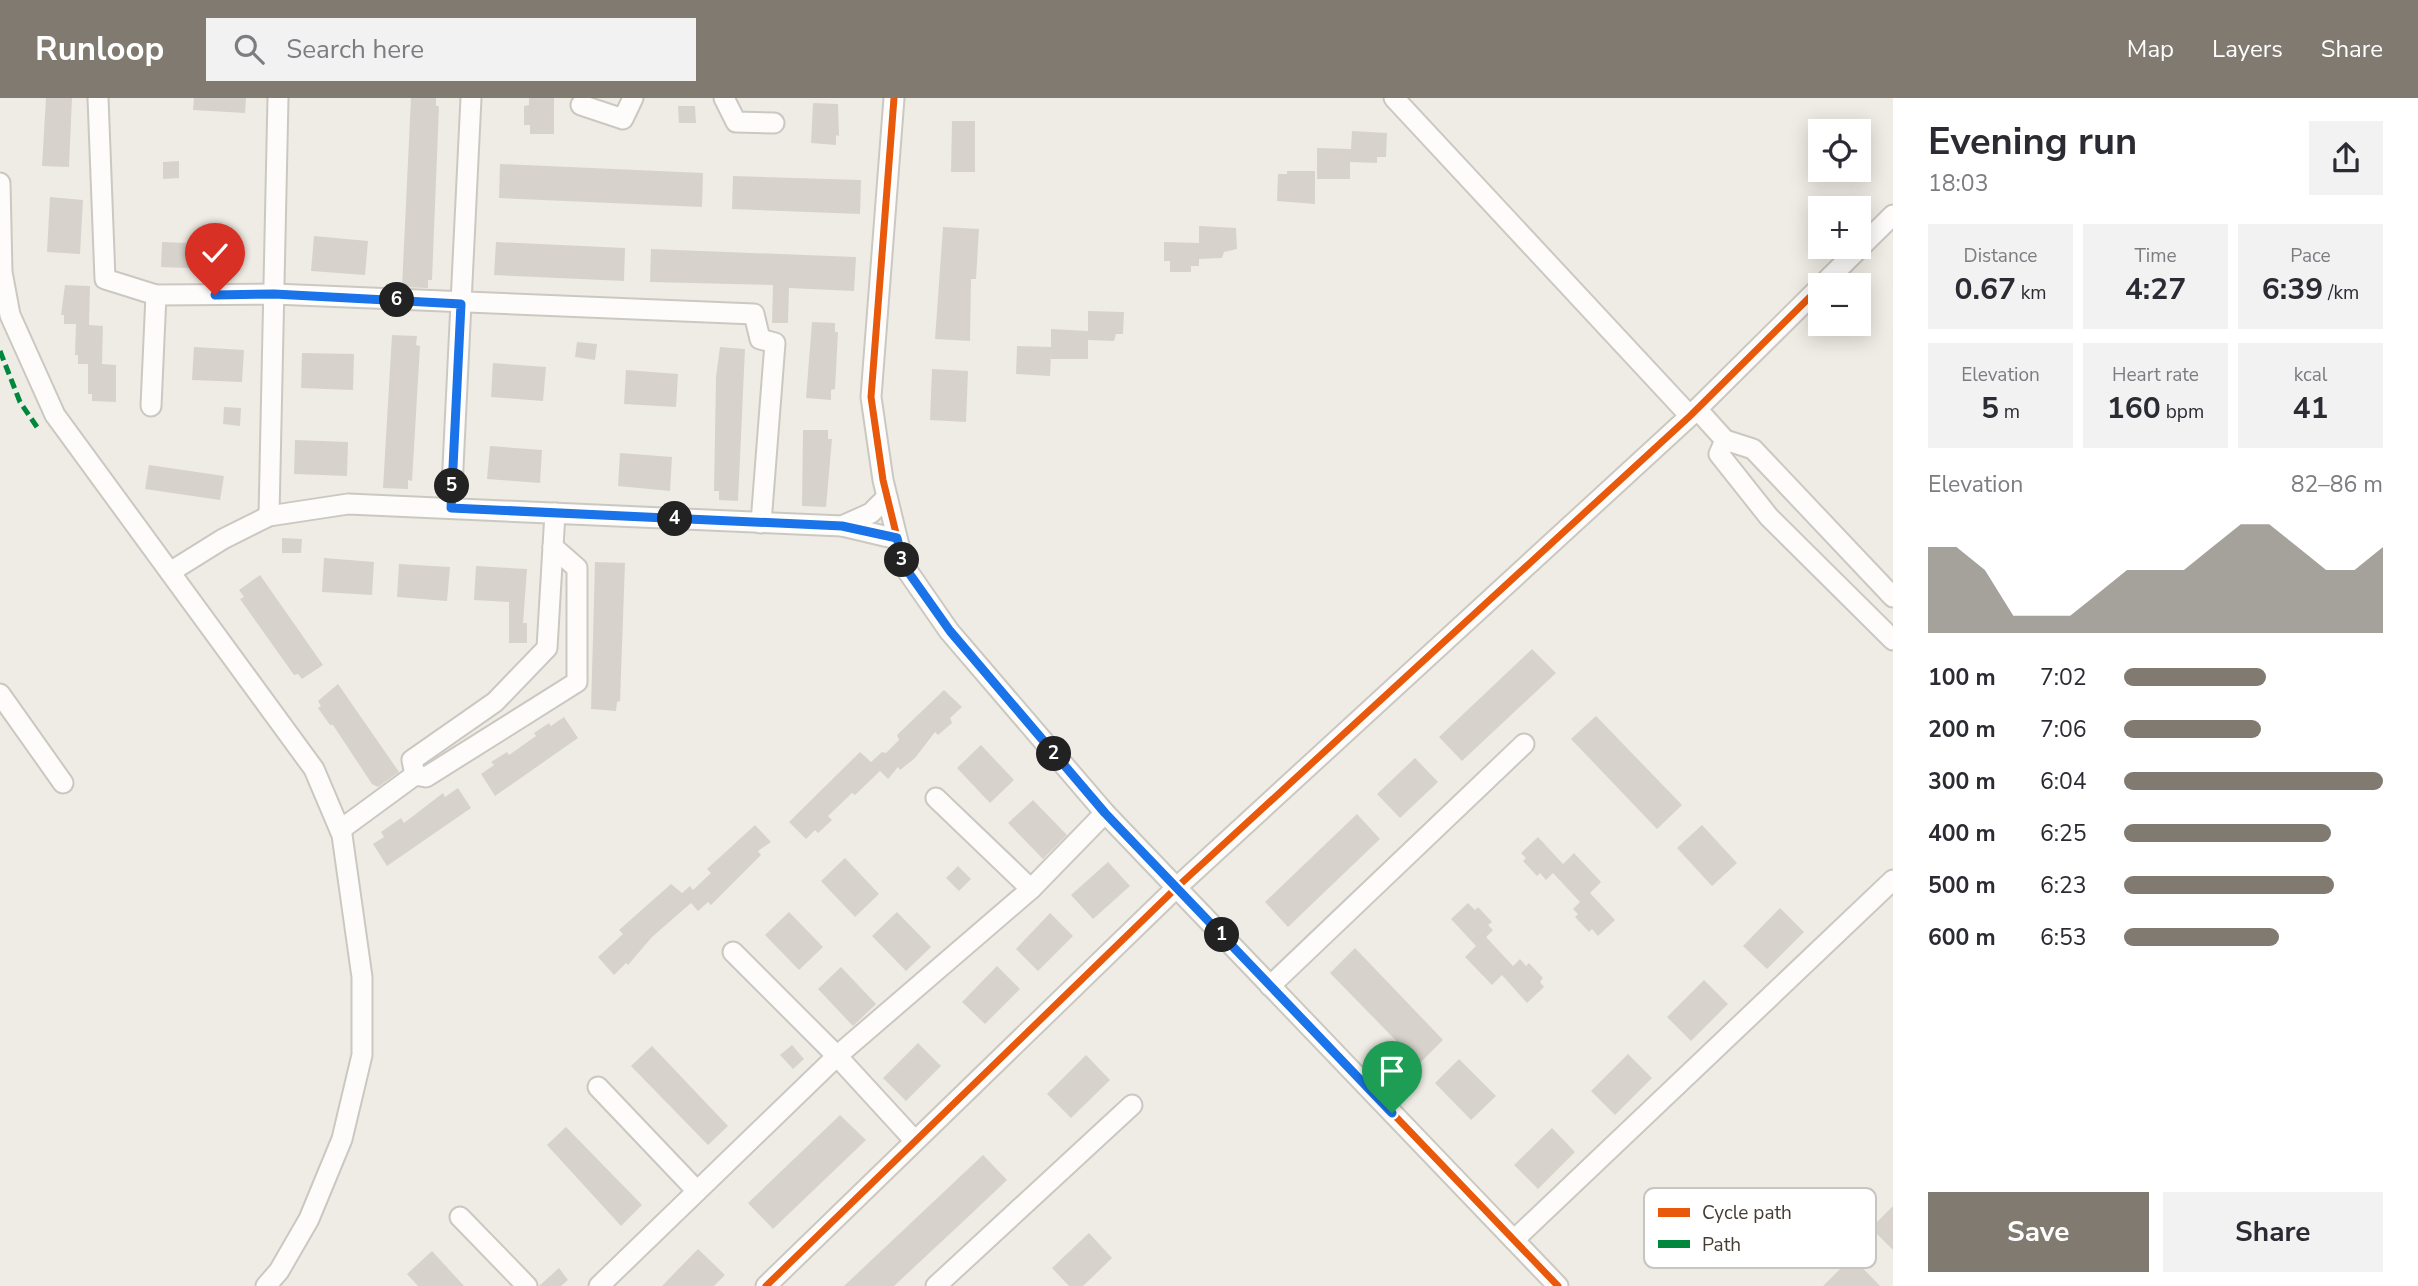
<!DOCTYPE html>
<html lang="en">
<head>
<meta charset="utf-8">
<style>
  :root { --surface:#fff; --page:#f2f2f3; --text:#2b2b33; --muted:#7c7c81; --accent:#807a71 }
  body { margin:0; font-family:"Nunito Sans",sans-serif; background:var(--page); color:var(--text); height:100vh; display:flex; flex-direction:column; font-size:26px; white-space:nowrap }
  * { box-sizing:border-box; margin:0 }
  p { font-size:23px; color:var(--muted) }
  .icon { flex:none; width:38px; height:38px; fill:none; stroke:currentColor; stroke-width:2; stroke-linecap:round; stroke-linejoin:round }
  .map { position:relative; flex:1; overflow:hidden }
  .panel { display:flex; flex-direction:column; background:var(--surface); width:525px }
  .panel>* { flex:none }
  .buttons { position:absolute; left:1808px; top:21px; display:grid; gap:14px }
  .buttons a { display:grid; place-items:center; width:63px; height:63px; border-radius:0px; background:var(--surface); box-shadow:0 4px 18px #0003; font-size:35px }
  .pin { position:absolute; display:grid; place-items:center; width:60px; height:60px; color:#fff; margin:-72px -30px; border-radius:50% 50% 50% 0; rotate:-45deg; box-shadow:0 0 7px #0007 }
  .pin .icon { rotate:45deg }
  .km { position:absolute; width:35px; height:35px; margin:-18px; border-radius:50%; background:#222; color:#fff; font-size:19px; line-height:35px; text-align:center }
  .round { display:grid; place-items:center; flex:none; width:74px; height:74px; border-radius:0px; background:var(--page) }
  .overview { display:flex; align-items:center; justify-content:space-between; height:119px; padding:0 35px }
  h1 { font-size:38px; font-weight:700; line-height:52px }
  .stats { display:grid; grid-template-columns:repeat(3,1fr); gap:10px; height:119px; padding:7px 35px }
  .stats div { display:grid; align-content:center; border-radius:0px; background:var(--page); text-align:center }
  .stats b { font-size:30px; font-weight:700 }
  .stats small { font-size:19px; font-weight:400 }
  .stats p { font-size:19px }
  .chart { height:196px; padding:14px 35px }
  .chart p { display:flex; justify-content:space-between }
  .chart svg { width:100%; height:126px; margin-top:7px; fill:var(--accent); opacity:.7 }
  .cta { display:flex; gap:14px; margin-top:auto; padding:14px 35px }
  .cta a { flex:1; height:80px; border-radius:0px; background:var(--accent); color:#fff; font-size:28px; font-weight:700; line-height:80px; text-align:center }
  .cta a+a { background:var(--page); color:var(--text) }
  ul { padding:0 35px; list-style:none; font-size:23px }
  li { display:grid; grid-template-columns:112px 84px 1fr; align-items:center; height:52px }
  li i { height:18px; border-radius:9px; background:var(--accent) }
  header { display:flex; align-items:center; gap:42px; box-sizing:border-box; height:98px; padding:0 35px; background:var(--accent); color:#fff }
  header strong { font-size:33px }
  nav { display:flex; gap:38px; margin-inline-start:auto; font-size:24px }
  .search { width:490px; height:63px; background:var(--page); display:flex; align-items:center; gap:18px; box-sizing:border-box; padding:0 24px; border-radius:0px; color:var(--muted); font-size:26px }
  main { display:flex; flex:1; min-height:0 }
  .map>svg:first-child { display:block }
  .building { fill:#d7d3cc }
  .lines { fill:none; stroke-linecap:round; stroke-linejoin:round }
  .minor-casing { stroke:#cbc8c1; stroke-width:23 }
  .minor { stroke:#fdfcfb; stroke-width:19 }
  .quiet { stroke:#00873e; stroke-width:5; stroke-dasharray:10 5; stroke-linecap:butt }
  .cycleway-casing { stroke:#fff; stroke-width:11 }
  .cycleway { stroke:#e8590c; stroke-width:7 }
  .route-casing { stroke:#fff; stroke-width:14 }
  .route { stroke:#1a73e8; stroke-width:9 }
  .key { fill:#fff; stroke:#c7c5c2; stroke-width:2 }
  .key-label { font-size:19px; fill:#443d32 }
</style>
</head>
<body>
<header>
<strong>Runloop</strong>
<div class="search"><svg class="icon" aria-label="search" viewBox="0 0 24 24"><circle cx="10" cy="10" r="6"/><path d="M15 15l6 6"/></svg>Search here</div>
<nav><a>Map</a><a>Layers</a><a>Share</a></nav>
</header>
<main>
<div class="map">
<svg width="1893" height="1188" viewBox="0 0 1893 1188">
  <rect width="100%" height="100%" fill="#efece5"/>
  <g class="building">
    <polygon points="46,0 72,0 69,69 42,68"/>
    <polygon points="194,0 246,0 245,15 193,12"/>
    <polygon points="411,0 436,0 436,8 439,8 432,182 428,182 428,190 402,189"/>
    <polygon points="529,0 554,0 554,36 530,36 530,27 524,27 524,8 529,7"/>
    <polygon points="813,5 838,6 839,38 836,37 836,47 811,45"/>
    <polygon points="678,8 695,8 696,25 679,25"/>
    <polygon points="952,23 975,23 975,74 951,74"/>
    <polygon points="1352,33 1387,35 1386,59 1377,59 1377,65 1350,64 1350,81 1317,81 1317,50 1351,51"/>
    <polygon points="179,63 179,80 163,81 163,64"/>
    <polygon points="500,66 703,75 702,109 499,100"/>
    <polygon points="1287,73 1315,73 1315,106 1277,103 1278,76 1287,76"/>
    <polygon points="733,78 861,82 860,116 732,111"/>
    <polygon points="50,99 83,102 80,156 47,154"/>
    <polygon points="1199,128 1236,130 1237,151 1224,154 1222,160 1199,161 1199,168 1191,168 1191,174 1170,174 1170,163 1164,163 1164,144 1199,145"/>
    <polygon points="943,129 979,131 976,181 971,181 970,243 935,241"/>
    <polygon points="314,138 368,143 365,177 311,173"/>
    <polygon points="162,144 238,147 238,172 161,169"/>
    <polygon points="496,144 625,150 624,183 494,177"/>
    <polygon points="651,151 856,159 854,193 789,190 788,225 772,225 773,187 650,184"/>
    <polygon points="65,187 90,188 89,227 103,228 102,266 116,267 116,304 92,303 92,296 88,296 88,266 78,266 78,257 75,257 76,226 64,226 64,217 61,217"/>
    <polygon points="1088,213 1124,214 1123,236 1116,236 1114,243 1088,242 1088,261 1051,261 1051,255 1050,278 1016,276 1017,248 1051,249 1051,231 1088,233"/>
    <polygon points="812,224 835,225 835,234 838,234 835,291 831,292 831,302 806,300"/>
    <polygon points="392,237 417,238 416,247 420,248 412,383 408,382 408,391 383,390"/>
    <polygon points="577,244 597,246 595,262 575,259"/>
    <polygon points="194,249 244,252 242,284 192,282"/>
    <polygon points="720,249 745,251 738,403 719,402 719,393 714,393 716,279"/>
    <polygon points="302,255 354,256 353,292 301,290"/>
    <polygon points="493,265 546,269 543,303 491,299"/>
    <polygon points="932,271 968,273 966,324 930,322"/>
    <polygon points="626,272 678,276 676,309 624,306"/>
    <polygon points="224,309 241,310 240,328 223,326"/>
    <polygon points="803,332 828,332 828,341 832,341 826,409 802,408"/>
    <polygon points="295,342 348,344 347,378 294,376"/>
    <polygon points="490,348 542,352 540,385 487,381"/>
    <polygon points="620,355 672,359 670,393 618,388"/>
    <polygon points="149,367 224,378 220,402 145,391"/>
    <polygon points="282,440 302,441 301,455 282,455"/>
    <polygon points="324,460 374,464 372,497 322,494"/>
    <polygon points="595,464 625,465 620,603 617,604 616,613 591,611"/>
    <polygon points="399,466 450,469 447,503 397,499"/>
    <polygon points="476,468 527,471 523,525 527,525 527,545 509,545 509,504 474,502"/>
    <polygon points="260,477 323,567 302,581 298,576 294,577 240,501 244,499 239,492"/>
    <polygon points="1532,551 1556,575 1462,663 1439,639"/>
    <polygon points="338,586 399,674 378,689 372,686 333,627 330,627 318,610 321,608 318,603"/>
    <polygon points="944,592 962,609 950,620 952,625 938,637 935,634 915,660 900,672 898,669 888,681 880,673 855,697 852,695 828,718 832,722 818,735 815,732 806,741 789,724 860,654 871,664 882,654 886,655 899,642 897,637"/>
    <polygon points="1596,618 1682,707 1657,731 1571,641"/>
    <polygon points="564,619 578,640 495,698 481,676 494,667 491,664 507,654 509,657 536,638 534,635 549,625 551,628"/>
    <polygon points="981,647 1014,682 990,705 957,670"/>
    <polygon points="1415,660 1438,684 1400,720 1377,696"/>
    <polygon points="458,690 471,710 387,768 373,746 384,739 381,734 401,720 404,725 443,695 445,699"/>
    <polygon points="1033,702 1067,737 1043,761 1008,725"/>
    <polygon points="1357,716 1380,741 1288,829 1265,804"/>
    <polygon points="755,727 771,744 758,753 761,757 711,807 708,804 698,813 691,805 652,839 628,867 626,865 614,877 598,859 623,836 619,832 671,786 682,795 690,788 693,792 711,775 707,771"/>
    <polygon points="1702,727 1737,765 1712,788 1677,750"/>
    <polygon points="1538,739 1563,766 1574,755 1601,784 1590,795 1615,822 1598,838 1592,831 1589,834 1575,819 1578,816 1573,811 1580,804 1553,775 1546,782 1540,775 1537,778 1523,763 1526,760 1521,755"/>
    <polygon points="845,760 879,796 855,819 821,783"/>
    <polygon points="1108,764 1130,788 1093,821 1071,797"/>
    <polygon points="958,768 971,781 959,793 946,780"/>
    <polygon points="1468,805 1475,812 1478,809 1492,824 1488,827 1493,832 1486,839 1513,868 1520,861 1526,868 1529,865 1543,880 1540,884 1544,889 1527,905 1502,877 1492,887 1465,859 1476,848 1451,821"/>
    <polygon points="1780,810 1804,834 1767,871 1743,848"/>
    <polygon points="789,814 823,849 799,872 765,837"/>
    <polygon points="897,814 931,849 906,873 872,838"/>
    <polygon points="1050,815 1073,838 1038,873 1016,851"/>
    <polygon points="1355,850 1443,942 1419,966 1330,875"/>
    <polygon points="997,868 1020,891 985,926 962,904"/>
    <polygon points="841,869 876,906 853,928 818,891"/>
    <polygon points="1704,882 1728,906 1691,943 1667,919"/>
    <polygon points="918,945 941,968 906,1003 883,980"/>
    <polygon points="792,947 804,961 793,971 780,957"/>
    <polygon points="652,948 728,1028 708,1047 631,968"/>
    <polygon points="1628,956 1652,980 1615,1017 1591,993"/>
    <polygon points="1086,957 1110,982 1071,1020 1047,996"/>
    <polygon points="1459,961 1496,998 1471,1022 1435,985"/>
    <polygon points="840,1017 866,1042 773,1131 748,1105"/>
    <polygon points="566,1029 642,1107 621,1128 547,1047"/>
    <polygon points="1552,1030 1575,1054 1538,1091 1514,1067"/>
    <polygon points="983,1057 1007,1082 970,1117 894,1188 844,1188"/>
    <polygon points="1893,1108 1893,1152 1871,1130"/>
    <polygon points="1089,1135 1112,1160 1083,1188 1069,1188 1052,1170"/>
    <polygon points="698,1151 725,1177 714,1188 662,1188"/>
    <polygon points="432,1153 464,1188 418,1188 407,1176"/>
    <polygon points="1854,1161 1880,1188 1823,1188 1845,1166"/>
    <polygon points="559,1170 568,1182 561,1188 539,1188"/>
  </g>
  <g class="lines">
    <defs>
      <g id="minor">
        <polyline points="98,0 105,181 156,197"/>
        <polyline points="724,0 736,24 774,25"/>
        <polyline points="894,0 871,299 883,382 904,468 949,533 1105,715 1558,1188"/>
        <polyline points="1394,0 1690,318"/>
        <polyline points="581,7 623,21 633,0"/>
        <polyline points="0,85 2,174 10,217 55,317 314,671 342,737 362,879 362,957 342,1041 309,1121 279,1173 266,1188"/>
        <polyline points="1822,187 1893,117"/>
        <polyline points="151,308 156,197 274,196 754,216 760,241 775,245 761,425"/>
        <polyline points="1697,311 1725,342 1753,351 1893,499"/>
        <polyline points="1725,342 1719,356 1769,419 1893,542"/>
        <polyline points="451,410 471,0"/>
        <polyline points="269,418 278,0"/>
        <polyline points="842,428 871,415 887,399"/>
        <polyline points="170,474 223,441 269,418 348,406 842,428 897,441"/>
        <polyline points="0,596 63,685"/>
        <polyline points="415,677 412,662 495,604 547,550 555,415"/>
        <polyline points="340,732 415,677 426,679 577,584 577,470 553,449"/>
        <polyline points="1031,791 1105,715"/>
        <polyline points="733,854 837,958 1031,791 936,700"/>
        <polyline points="1270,888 1524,646"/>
        <polyline points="598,989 697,1093"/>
        <polyline points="460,1119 527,1188"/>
        <polyline points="1514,1142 1893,782"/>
        <polyline points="599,1188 837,958 915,1043"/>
        <polyline points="766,1188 1176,790 1690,318 1820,189"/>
        <polyline points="936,1188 1132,1007"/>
      </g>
    </defs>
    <use href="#minor" class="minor-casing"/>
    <use href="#minor" class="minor"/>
    <polyline class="quiet" points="0,253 20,304 37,329"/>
    <defs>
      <g id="cycleway">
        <polyline points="894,0 871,299 883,382 904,468 949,533 1105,715 1558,1188"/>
        <polyline points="766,1188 1176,790 1690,318 1820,189"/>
      </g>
    </defs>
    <use href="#cycleway" class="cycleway-casing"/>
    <use href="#cycleway" class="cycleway"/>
  </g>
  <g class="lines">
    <defs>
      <polyline id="route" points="215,197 274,196 461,206 451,410 842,428 897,440 904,468 950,533 1105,715 1392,1015"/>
    </defs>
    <use href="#route" class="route-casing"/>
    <use href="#route" class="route"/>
  </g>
  <rect x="1644" y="1090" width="232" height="80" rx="10" class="key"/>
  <rect x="1658" y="1110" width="32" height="9" fill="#e8590c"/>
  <rect x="1658" y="1142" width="32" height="8" fill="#00873e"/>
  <g class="key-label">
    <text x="1702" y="1121">Cycle path</text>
    <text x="1702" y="1153">Path</text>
  </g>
</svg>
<div class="buttons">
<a><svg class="icon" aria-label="locate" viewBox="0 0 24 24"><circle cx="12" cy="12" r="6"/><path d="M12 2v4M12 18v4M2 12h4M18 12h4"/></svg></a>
<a>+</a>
<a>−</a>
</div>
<div class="pin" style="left:1392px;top:1015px;background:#1e9e55"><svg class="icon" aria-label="arrive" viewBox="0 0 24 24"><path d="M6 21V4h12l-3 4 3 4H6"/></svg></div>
<div class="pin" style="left:215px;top:197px;background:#d93025"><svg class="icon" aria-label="check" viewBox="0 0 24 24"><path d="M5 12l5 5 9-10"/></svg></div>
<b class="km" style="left:1222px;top:837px">1</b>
<b class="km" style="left:1054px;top:656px">2</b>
<b class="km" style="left:902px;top:462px">3</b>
<b class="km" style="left:675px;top:421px">4</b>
<b class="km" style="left:452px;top:388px">5</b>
<b class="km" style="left:397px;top:202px">6</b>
</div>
<section class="panel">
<div class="overview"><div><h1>Evening run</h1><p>18:03</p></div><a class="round"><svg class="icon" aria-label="share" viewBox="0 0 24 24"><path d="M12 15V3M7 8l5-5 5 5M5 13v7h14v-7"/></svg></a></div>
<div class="stats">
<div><p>Distance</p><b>0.67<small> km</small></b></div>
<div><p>Time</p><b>4:27</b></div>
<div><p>Pace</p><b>6:39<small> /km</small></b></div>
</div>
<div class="stats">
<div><p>Elevation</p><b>5<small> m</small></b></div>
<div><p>Heart rate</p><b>160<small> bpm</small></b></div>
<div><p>kcal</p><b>41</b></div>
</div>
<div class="chart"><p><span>Elevation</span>82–86 m</p>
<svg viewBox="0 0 160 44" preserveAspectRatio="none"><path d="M0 44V14L10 14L20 22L30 38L40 38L50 38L60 30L70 22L80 22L90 22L100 14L110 6L120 6L130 14L140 22L150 22L160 14V44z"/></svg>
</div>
<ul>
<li><b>100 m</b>7:02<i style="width:55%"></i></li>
<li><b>200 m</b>7:06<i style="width:53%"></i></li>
<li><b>300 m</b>6:04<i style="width:100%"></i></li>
<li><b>400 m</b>6:25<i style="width:80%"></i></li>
<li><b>500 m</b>6:23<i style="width:81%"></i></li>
<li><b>600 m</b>6:53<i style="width:60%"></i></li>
</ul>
<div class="cta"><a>Save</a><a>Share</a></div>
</section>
</main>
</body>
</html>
